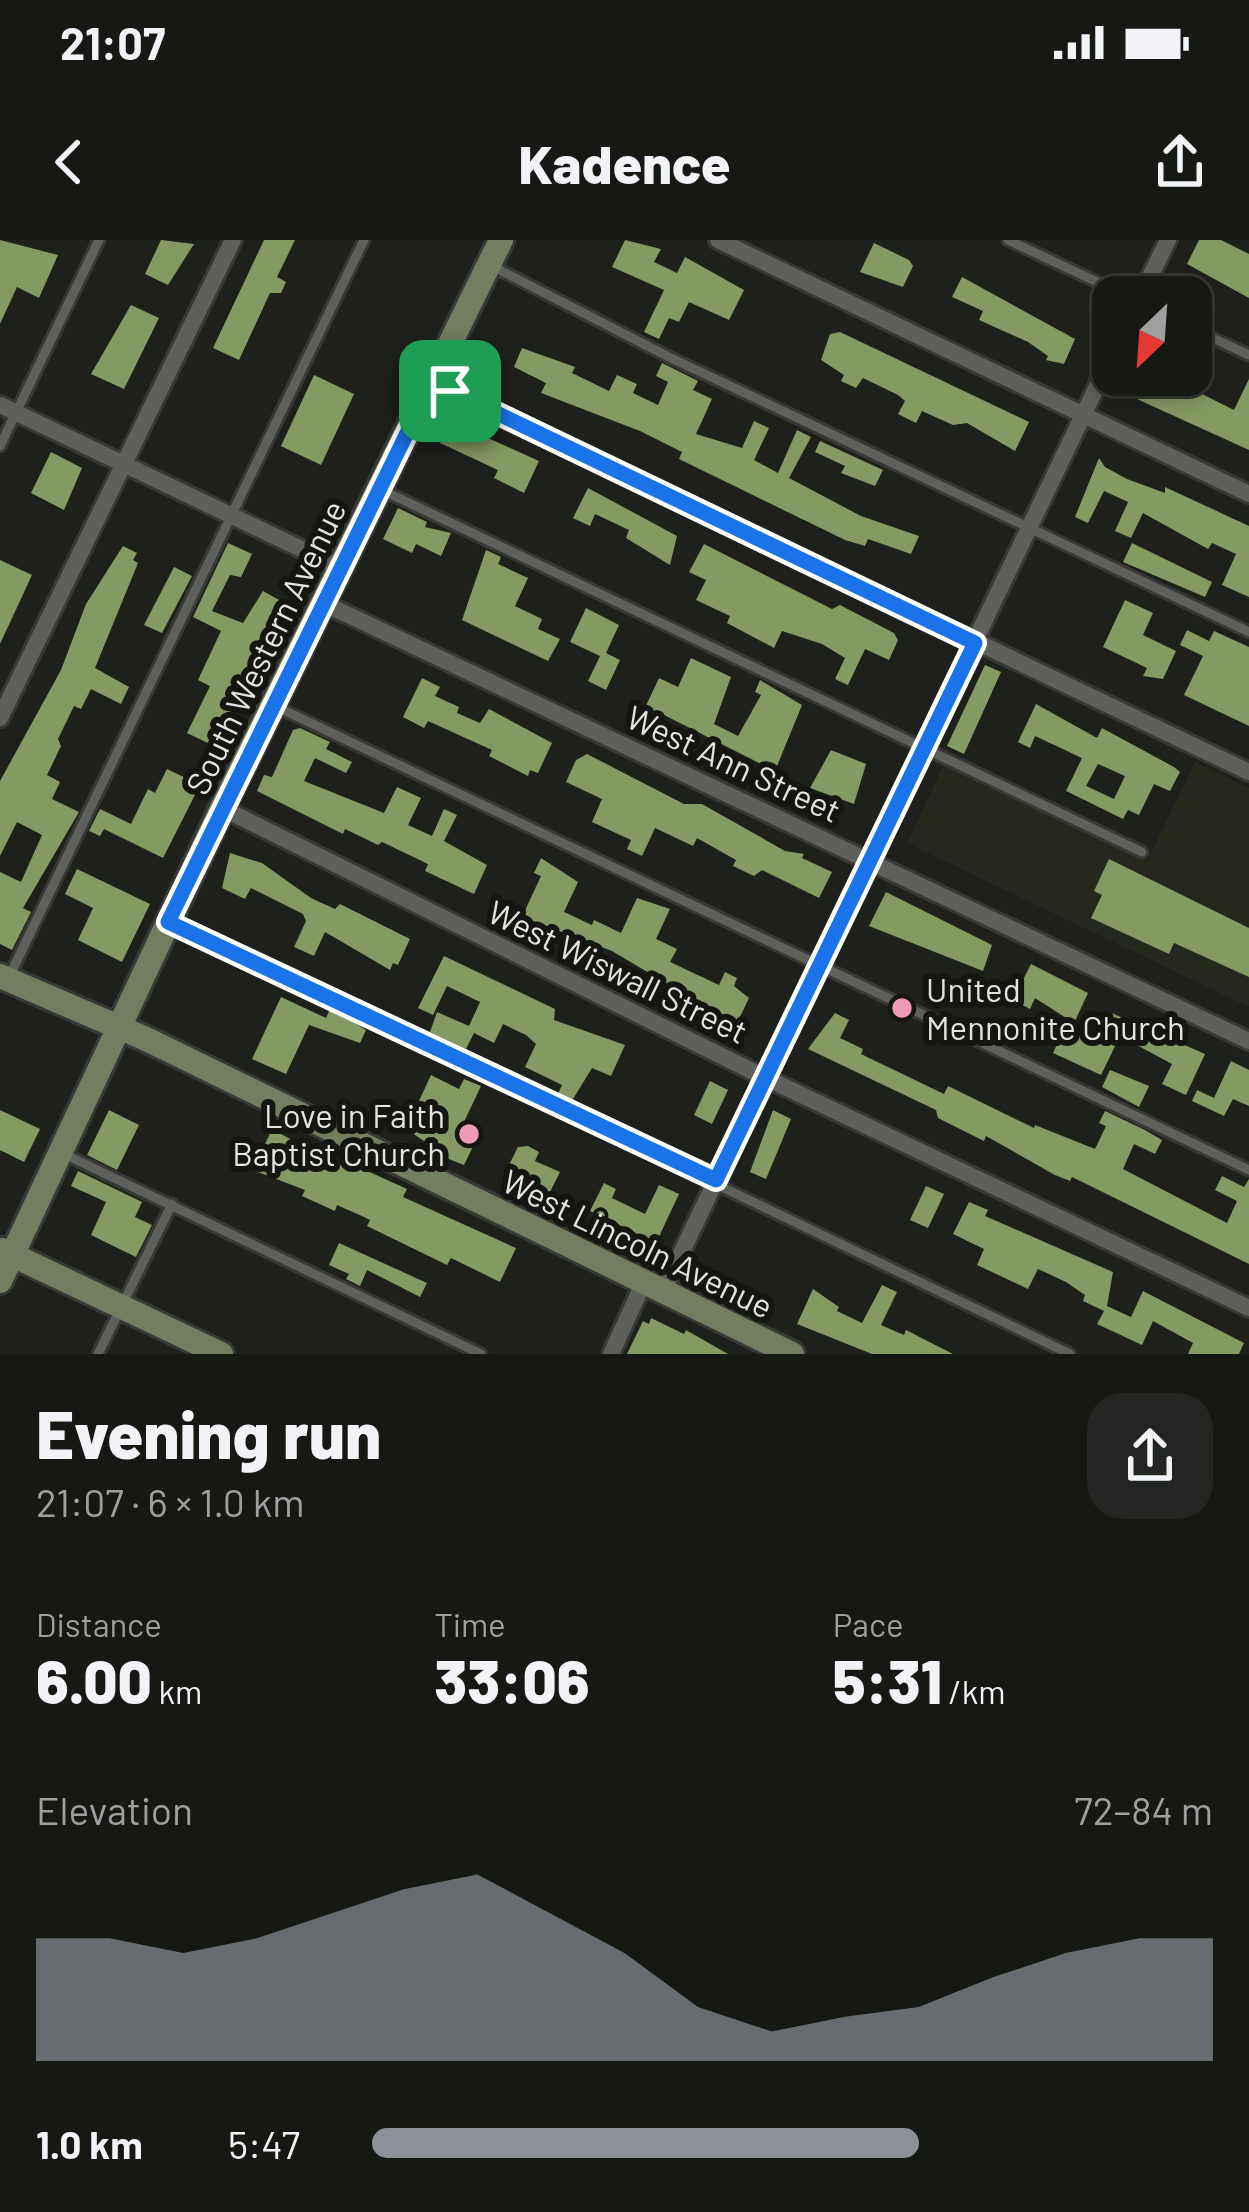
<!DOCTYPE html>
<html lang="en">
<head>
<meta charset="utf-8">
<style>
  :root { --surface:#161814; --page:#232522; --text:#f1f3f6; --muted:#9ea0a0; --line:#353734; --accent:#8c9099 }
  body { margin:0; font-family:Barlow,sans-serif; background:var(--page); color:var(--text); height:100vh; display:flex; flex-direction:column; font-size:45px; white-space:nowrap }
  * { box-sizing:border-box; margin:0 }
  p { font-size:39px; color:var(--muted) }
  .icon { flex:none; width:66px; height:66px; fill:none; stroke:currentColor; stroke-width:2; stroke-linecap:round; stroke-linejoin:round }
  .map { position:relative; height:1114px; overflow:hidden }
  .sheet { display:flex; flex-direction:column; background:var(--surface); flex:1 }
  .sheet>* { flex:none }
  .needle { width:78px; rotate:205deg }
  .buttons { position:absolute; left:1092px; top:36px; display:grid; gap:24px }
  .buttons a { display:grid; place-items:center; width:120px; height:120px; border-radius:24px; background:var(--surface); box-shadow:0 6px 18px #0003,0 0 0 3px var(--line); font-size:60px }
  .pin { position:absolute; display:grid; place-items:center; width:102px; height:102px; color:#fff; margin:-51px; border-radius:24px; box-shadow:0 6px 18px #0006 }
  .round { display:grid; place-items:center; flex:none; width:126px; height:126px; border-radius:36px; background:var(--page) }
  .head { display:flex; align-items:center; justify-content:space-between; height:204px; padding:0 36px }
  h1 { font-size:66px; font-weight:800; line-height:90px }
  .figures { display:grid; grid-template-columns:repeat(3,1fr); gap:18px; height:204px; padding:12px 36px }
  .figures div { display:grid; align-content:center }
  .figures b { font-size:60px; font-weight:800 }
  .figures small { font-size:33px; font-weight:400 }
  .figures p { font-size:33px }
  .chart { height:336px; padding:24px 36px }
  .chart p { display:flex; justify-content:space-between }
  .chart svg { width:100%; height:216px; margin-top:12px; fill:var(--accent); opacity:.7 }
  ul { padding:0 36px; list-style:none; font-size:39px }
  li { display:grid; grid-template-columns:192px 144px 1fr; align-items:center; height:90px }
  li i { height:30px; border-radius:15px; background:var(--accent) }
  .status { display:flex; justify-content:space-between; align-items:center; height:84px; padding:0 60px; background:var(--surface); direction:ltr }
  .status svg { height:33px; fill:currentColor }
  header { display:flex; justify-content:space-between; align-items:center; height:156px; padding:0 36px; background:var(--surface); font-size:54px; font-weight:800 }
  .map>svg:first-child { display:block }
  .built { fill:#24281d }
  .building { fill:#859962; fill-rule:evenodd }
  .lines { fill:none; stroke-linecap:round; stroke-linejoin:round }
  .lane-casing { stroke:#383936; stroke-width:15 }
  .street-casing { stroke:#383936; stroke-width:22 }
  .secondary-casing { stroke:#383936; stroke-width:30 }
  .lane { stroke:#5e615b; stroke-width:9 }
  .street { stroke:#5e615b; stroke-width:16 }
  .secondary { stroke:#737e60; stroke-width:24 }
  .route-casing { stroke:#fff; stroke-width:24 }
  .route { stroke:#1a73e8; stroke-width:15 }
  .poi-dot { fill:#ef9ab7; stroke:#151612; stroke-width:4.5 }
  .labels { text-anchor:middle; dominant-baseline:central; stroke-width:12; stroke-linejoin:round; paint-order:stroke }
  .street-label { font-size:33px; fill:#e2e4e0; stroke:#151612 }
  .poi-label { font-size:33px; fill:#e2e4e0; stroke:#151612; text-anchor:start }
</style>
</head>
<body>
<div class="status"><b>21:07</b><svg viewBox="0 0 49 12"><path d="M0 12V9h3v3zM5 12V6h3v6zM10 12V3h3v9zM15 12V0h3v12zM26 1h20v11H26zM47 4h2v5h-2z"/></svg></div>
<header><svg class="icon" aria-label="back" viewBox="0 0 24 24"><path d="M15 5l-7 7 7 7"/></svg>Kadence<svg class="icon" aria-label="share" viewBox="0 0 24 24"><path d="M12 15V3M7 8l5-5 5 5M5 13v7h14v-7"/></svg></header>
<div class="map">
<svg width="1249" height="1114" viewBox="0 0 1249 1114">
  <rect width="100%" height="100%" fill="#1e201b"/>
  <polygon class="built" points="1195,522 1249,548 1249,767 907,603 944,524 1147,621"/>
  <g class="building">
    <polygon points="0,0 58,15 39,58 17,47 0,84"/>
    <polygon points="161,0 194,4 168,45 145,34"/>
    <polygon points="264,0 295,0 277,37 286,42 281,53 270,53 239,120 213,108"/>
    <polygon points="625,0 661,9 654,22 677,33 685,17 744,50 729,80 689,62 679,82 669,78 659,99 644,92 664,50 612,27"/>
    <polygon points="1199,0 1221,0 1249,14 1249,58 1187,24"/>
    <polygon points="874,3 909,20 913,26 903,47 860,32"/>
    <polygon points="962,37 1075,99 1064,124 1046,120 1048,116 1028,102 979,80 983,71 952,57"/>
    <polygon points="131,65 159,78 124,149 91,134"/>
    <polygon points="840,92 1029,182 1015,211 967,183 953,185 922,171 916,183 898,174 905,161 898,155 863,138 856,148 841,141 844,135 821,120 830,94"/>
    <polygon points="522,108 575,127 572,133 609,151 617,135 637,144 633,153 658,165 668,142 656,136 662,123 698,141 693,150 712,159 696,194 742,208 754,181 769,188 754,220 778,233 797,190 811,197 789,238 861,276 919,296 911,314 868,299 865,306 845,300 679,219 682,212 640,191 541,153 546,143 514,127"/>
    <polygon points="314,135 354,154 321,225 281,206"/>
    <polygon points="1138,135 1164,135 1234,170 1249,139 1249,210 1128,155"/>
    <polygon points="450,181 539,221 524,253 494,238 498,230 440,203"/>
    <polygon points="820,201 883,230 875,246 841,233 845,226 815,212"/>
    <polygon points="51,212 82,228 64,270 31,253"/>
    <polygon points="1099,218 1105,227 1127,239 1165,253 1165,247 1249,286 1249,357 1222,345 1236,314 1212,303 1208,309 1143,273 1131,298 1115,291 1128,262 1104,251 1088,283 1075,277"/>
    <polygon points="588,248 677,296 670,325 626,298 629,290 595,274 590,286 573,278"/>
    <polygon points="398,268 427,282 425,287 451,293 441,316 416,304 412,313 383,299"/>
    <polygon points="228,303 252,314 241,337 230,335 212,371 243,383 263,351 281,361 251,435 212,505 187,493 210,446 198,440 221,391 193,377"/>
    <polygon points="1132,303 1212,342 1205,357 1123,322"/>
    <polygon points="704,304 832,369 840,365 894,393 898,400 889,420 865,409 848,445 835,439 845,418 822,404 782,391 774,408 727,383 730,376 696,360 706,340 689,332"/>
    <polygon points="123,306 137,313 133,320 138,323 95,428 129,447 121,464 91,449 81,469 74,466 58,499 61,506 47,535 60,542 52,559 79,572 23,668 31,672 12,710 0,704 0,632 21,642 42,595 17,582 0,616 0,541 61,430 86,364"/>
    <polygon points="486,310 501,317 498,324 528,338 515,366 542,379 538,389 560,399 548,421 462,380"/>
    <polygon points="0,320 32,335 0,404"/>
    <polygon points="174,327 192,336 162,393 144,385"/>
    <polygon points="1125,360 1153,373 1143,395 1176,411 1163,439 1143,436 1147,428 1103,407"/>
    <polygon points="586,368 619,385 606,413 620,420 606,450 588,441 600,416 570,402"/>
    <polygon points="1187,390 1209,401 1214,391 1249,407 1249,486 1184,455 1203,416 1180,405"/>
    <polygon points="691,418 731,437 714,484 738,496 761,455 755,452 760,440 802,465 775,531 660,473 658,479 643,472 659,438 678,447"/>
    <polygon points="985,425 1001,432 964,514 947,506"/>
    <polygon points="422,438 440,447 435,456 459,467 457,473 480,483 489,469 552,503 538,533 530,530 528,536 489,516 492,510 428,481 424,488 403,477"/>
    <path d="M1036,464L1097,498L1102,488L1174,527L1180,532L1170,551L1154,544L1139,575L1128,570L1123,579L1066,551L1082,518L1035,496L1030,508L1018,502ZM1098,524L1125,536L1114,559L1086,546Z"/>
    <polygon points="300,488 330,502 326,509 352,522 346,533 315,518 304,541 384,573 397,547 421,558 408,585 432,596 444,569 457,575 444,601 487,625 474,654 425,631 428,624 382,602 378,605 345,589 343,594 257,551 264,535 272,537 293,490"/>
    <polygon points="831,510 866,524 854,564 810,548"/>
    <polygon points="587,514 684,564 702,564 785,611 804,614 802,618 832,632 819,658 762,630 754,636 733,626 736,620 697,598 693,606 655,588 642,616 627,609 631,600 592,582 602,559 566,542 576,520"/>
    <polygon points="167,529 200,545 163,618 104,589 100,596 89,591 100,569 131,584 148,549 155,553"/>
    <polygon points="230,613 262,623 311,658 335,669 340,664 410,699 398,725 393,723 390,730 325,692 314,716 294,707 306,681 303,674 251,648 245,659 222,648"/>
    <polygon points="541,618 578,642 564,672 592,685 594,680 621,693 637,658 670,669 656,699 677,709 670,722 719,745 725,732 737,738 734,746 749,758 737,783 672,756 676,749 612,711 522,677 541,636 534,633"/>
    <polygon points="1109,619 1249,688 1249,737 1174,703 1169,714 1091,678 1102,655 1094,651"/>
    <polygon points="77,629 150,664 122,722 78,700 93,668 65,654"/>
    <polygon points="886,652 992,705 983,731 869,686"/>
    <polygon points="444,716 555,769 554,780 625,805 611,836 592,828 570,864 556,858 562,845 525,827 536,804 526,795 503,784 494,803 474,793 466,809 430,792 437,772 469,786 480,762 447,746 433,775 418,768"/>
    <polygon points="1031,724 1088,753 1074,783 1035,758 1030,769 1013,760"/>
    <polygon points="281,757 326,778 330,769 344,776 366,790 360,803 309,785 286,834 252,819"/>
    <polygon points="1107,771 1205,814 1186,855 1162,844 1172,824 1120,796 1101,835 1053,813 1065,787 1093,801"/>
    <polygon points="835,773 849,780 840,798 863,809 861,814 944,854 948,846 1034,888 1035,885 1095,909 1106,886 1099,883 1105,871 1145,890 1162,900 1155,914 1134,904 1123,929 1227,983 1237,961 1215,950 1222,936 1244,947 1249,939 1249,1024 1072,937 1070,941 1055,935 986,896 984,901 938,878 936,870 808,809"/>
    <polygon points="1231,821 1249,830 1249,866 1233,859 1224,876 1192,861 1197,850 1214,858"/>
    <polygon points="1110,830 1149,846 1139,867 1102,847"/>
    <polygon points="431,835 459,849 464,839 481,846 464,882 478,896 464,925 428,911 430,905 406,889"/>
    <polygon points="710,841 728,850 712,884 694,875"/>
    <polygon points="0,870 40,889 24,922 0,910"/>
    <polygon points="109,870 139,885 117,930 87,915"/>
    <polygon points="773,870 791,879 766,939 750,932"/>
    <polygon points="272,889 321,916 341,924 343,920 407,949 403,957 516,1008 500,1042 451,1018 447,1025 367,986 370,980 364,977 337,965 335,971 302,956 305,950 253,930"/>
    <polygon points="528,906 539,912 535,921 560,932 544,964 532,958 535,948 505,933 518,907"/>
    <polygon points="78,931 142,962 135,977 152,985 136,1017 91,995 106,962 71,946"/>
    <polygon points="604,943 616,949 612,958 645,974 659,945 679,954 648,1020 628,1010 636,993 590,971"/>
    <polygon points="926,946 944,954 928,988 910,980"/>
    <polygon points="969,962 988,970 985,976 1113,1032 1107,1066 1131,1077 1143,1051 1244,1103 1239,1114 1188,1114 1193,1103 1153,1081 1142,1105 1097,1084 1104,1071 1083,1061 1085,1055 1066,1042 1038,1029 1028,1049 977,1025 984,1009 953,994"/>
    <polygon points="339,1003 427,1043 420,1057 367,1030 360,1046 346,1039 349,1034 329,1025"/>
    <polygon points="882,1045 897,1052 881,1085 904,1095 906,1090 953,1114 872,1114 797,1084 813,1049 839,1067 837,1071 862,1083"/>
    <polygon points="651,1078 684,1094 686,1090 728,1114 627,1114 643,1081 649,1084"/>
  </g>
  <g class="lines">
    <defs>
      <g id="lane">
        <polyline points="1008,0 1129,57"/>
        <polyline points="492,26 671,118 1249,392"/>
        <polyline points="1191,88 1249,115"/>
        <polyline points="0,206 99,0"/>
        <polyline points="380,249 1142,612"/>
        <polyline points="273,465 1249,930"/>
        <polyline points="173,684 1070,1114"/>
        <polyline points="10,735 364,0"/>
        <polyline points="64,914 481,1114"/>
        <polyline points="98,1114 172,964"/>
      </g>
      <g id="street">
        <polyline points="718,0 1249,254"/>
        <polyline points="1140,57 1168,0"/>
        <polyline points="432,142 1249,532"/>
        <polyline points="0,165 341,328"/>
        <polyline points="323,363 1249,801"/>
        <polyline points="0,478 233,0"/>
        <polyline points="222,568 766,838 1249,1068"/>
        <polyline points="662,1053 1113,113"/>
        <polyline points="611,1114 643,1044"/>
      </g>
      <g id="secondary">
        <polyline points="0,736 144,798 792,1114"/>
        <polyline points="2,1010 221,1114"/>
        <polyline points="0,1041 222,568 501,0"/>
      </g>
    </defs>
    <use href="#lane" class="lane-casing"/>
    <use href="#street" class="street-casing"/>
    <use href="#secondary" class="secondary-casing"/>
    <use href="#lane" class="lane"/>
    <use href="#street" class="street"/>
    <use href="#secondary" class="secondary"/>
  </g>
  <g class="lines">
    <defs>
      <polygon id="route" points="432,142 975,403 716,940 168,682"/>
    </defs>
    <use href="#route" class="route-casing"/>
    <use href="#route" class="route"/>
  </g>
  <g class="poi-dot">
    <circle cx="902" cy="768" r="12"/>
    <circle cx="469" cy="894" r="12"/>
  </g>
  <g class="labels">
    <g class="street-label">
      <text transform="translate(265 407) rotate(-64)">South Western Avenue</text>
      <text transform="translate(734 523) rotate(25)">West Ann Street</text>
      <text transform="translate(618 731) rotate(26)">West Wiswall Street</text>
      <text transform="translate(638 1003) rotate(26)">West Lincoln Avenue</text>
    </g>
    <g class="poi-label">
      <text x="926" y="749">United<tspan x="926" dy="38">Mennonite Church</tspan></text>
      <text x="445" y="875" text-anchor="end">Love in Faith<tspan x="445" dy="38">Baptist Church</tspan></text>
    </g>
  </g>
</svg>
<div class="buttons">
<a><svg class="needle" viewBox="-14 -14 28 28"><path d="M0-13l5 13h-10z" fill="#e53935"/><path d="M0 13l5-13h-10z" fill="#9ea0a0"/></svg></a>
</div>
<div class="pin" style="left:450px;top:151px;background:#1e9e55"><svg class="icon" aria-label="arrive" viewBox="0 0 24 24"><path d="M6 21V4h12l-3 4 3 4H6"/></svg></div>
</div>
<section class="sheet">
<div class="head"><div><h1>Evening run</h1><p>21:07 · 6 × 1.0 km</p></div><a class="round"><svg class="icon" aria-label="share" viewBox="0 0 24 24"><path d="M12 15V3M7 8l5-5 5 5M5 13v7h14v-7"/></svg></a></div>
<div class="figures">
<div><p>Distance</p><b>6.00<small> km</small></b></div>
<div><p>Time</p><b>33:06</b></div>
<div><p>Pace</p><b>5:31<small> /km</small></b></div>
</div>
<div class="chart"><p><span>Elevation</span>72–84 m</p>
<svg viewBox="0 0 160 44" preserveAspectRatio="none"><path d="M0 44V19L10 19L20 22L30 19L40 14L50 9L60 6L70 14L80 22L90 33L100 38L110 35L120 33L130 27L140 22L150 19L160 19V44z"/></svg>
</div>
<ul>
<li><b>1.0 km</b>5:47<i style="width:65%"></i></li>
</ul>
</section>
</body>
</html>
